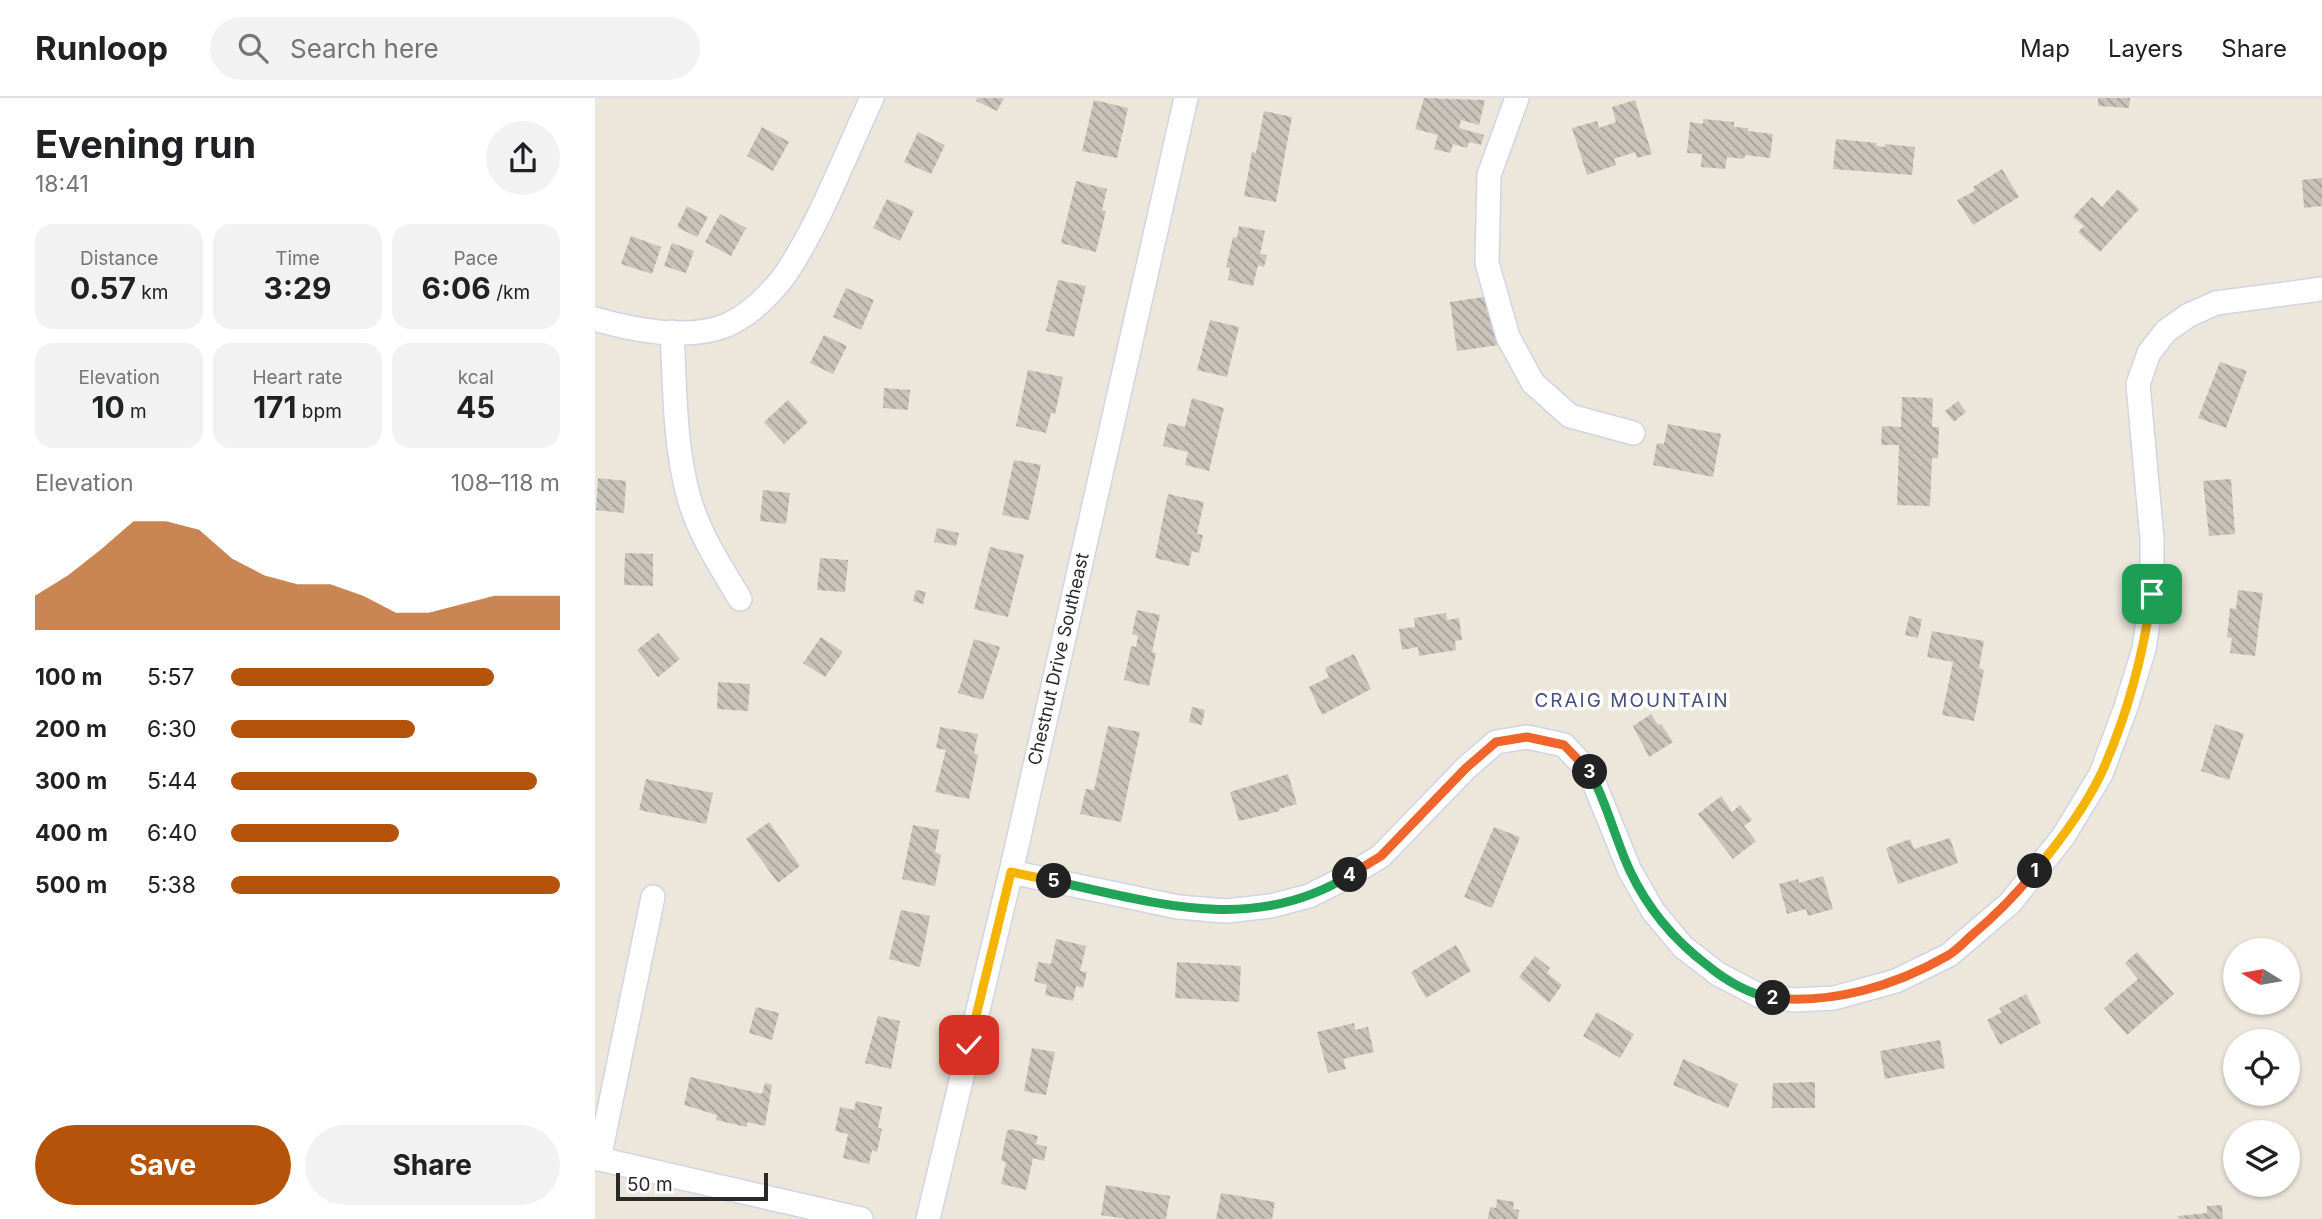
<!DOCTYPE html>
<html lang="en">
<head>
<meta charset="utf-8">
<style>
  :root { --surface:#fff; --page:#f2f2f2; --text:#202124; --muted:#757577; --line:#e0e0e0; --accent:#b45309 }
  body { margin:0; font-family:Inter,sans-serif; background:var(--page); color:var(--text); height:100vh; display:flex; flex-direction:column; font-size:26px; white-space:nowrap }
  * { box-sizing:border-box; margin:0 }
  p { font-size:23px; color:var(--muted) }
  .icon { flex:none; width:38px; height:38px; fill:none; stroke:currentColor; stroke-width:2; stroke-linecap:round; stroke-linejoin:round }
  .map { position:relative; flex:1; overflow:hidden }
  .side { display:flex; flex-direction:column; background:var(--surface); width:595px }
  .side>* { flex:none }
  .needle { width:46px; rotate:281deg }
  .buttons { position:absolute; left:1628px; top:840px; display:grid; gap:14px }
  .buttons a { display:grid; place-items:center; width:77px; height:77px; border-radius:50%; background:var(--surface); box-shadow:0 2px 5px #0004; font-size:35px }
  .scale { position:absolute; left:21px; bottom:18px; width:152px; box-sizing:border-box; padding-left:7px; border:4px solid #2a2a2a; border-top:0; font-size:19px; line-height:24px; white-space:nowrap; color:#2a2a2a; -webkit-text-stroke:5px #fff; paint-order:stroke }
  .pin { position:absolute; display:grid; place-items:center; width:60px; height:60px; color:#fff; margin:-30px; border-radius:14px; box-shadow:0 4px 10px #0006 }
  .km { position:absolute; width:35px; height:35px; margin:-18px; border-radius:50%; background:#222; color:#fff; font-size:19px; line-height:35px; text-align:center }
  .round { display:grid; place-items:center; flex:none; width:74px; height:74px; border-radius:37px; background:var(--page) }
  .overview { display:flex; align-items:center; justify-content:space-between; height:119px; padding:0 35px }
  h1 { font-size:38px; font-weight:700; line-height:52px }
  .figures { display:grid; grid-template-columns:repeat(3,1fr); gap:10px; height:119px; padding:7px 35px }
  .figures div { display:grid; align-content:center; border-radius:18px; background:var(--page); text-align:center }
  .figures b { font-size:30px; font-weight:700 }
  .figures small { font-size:19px; font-weight:400 }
  .figures p { font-size:19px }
  .chart { height:196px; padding:14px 35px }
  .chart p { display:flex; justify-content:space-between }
  .chart svg { width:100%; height:126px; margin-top:7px; fill:var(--accent); opacity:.7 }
  .action { display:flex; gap:14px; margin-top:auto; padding:14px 35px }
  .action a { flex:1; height:80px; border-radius:42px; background:var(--accent); color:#fff; font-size:28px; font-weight:700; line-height:80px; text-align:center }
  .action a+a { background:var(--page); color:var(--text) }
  ul { padding:0 35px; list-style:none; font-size:23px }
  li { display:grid; grid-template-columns:112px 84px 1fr; align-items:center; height:52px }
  li i { height:18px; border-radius:9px; background:var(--accent) }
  header { display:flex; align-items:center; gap:42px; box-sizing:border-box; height:98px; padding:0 35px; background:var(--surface); border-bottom:2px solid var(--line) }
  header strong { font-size:33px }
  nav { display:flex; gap:38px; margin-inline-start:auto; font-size:24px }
  .search { width:490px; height:63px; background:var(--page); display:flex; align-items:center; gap:18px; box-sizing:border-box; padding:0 24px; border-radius:38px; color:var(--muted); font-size:26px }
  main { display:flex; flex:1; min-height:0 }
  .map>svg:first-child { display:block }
  .building { fill:url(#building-back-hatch) }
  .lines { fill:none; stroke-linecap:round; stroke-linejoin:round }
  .minor-casing { stroke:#d1d4e4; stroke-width:26 }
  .minor { stroke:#fff; stroke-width:23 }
  .split-1-casing { stroke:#fff; stroke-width:14 }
  .split-2-casing { stroke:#fff; stroke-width:14 }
  .split-3-casing { stroke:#fff; stroke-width:14 }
  .split-4-casing { stroke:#fff; stroke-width:14 }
  .split-5-casing { stroke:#fff; stroke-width:14 }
  .split-6-casing { stroke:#fff; stroke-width:14 }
  .split-1 { stroke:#f5b400; stroke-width:9 }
  .split-2 { stroke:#f0652b; stroke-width:9 }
  .split-3 { stroke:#22a559; stroke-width:9 }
  .split-4 { stroke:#f0652b; stroke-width:9 }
  .split-5 { stroke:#22a559; stroke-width:9 }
  .split-6 { stroke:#f5b400; stroke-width:9 }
  .labels { text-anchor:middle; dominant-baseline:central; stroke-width:7; stroke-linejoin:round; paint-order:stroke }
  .street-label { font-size:18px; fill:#2a2a2a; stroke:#fff }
  .neighbourhood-label { font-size:19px; letter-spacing:2px; fill:#48507e; stroke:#fff }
</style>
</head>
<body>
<header>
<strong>Runloop</strong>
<div class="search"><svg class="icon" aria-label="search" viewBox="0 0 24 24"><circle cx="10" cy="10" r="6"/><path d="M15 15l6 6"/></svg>Search here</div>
<nav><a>Map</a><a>Layers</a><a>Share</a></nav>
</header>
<main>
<section class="side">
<div class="overview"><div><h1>Evening run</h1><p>18:41</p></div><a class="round"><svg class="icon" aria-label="share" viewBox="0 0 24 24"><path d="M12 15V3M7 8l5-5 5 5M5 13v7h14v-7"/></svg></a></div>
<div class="figures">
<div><p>Distance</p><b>0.57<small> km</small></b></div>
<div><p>Time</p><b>3:29</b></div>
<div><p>Pace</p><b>6:06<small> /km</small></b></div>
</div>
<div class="figures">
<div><p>Elevation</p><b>10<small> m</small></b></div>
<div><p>Heart rate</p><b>171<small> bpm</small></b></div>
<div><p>kcal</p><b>45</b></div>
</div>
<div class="chart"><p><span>Elevation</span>108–118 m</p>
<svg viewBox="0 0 160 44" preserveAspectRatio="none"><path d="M0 44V32L10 25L20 16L30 6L40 6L50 9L60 19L70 25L80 28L90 28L100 32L110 38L120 38L130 35L140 32L150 32L160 32V44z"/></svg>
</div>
<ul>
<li><b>100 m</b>5:57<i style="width:80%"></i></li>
<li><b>200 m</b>6:30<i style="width:56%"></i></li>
<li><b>300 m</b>5:44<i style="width:93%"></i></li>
<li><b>400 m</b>6:40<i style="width:51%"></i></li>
<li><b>500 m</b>5:38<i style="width:100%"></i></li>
</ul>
<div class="action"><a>Save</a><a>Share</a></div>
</section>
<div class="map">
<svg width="1727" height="1121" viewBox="0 0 1727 1121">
  <defs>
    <pattern id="building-back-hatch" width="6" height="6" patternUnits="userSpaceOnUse" patternTransform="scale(1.75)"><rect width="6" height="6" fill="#c8c4ba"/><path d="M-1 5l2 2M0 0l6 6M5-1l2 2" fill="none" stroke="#a39f97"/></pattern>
  </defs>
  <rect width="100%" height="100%" fill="#ede6db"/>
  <g class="building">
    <polygon points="382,0 409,0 402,13 381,3"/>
    <polygon points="829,0 890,2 884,27 866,22 864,30 889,37 886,47 874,44 872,50 858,46 855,55 839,51 843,37 820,31"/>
    <polygon points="1503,0 1535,0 1534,10 1503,8"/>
    <polygon points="499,2 533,10 522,60 487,53"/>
    <polygon points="1040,2 1057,56 1042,60 1040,54 1019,61 1021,67 992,77 977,30 1002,23 1004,30 1021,24 1017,9"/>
    <polygon points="669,13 697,19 681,104 649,98 657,54 661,55"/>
    <polygon points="1108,21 1139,24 1139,29 1153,30 1153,33 1178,36 1175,60 1150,57 1149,61 1132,59 1130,71 1106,69 1107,56 1092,55 1095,24 1108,26"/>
    <polygon points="167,29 194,44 178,73 152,58"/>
    <polygon points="323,34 350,47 336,76 309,64"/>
    <polygon points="1241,41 1282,45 1281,48 1290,49 1290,46 1320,49 1317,77 1238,71"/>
    <polygon points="1407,71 1424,99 1378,127 1362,102 1378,94 1380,92 1378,89"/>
    <polygon points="1727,80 1727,108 1709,110 1707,82"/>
    <polygon points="481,83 512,91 507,112 511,113 501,154 466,145"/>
    <polygon points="1523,91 1544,111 1505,154 1483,134 1489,128 1478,119 1497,99 1507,109"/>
    <polygon points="292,101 319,113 305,143 278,130"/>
    <polygon points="92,108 113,119 102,139 82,129"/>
    <polygon points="125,116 151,130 136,158 110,144"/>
    <polygon points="644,128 670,133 665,156 672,157 669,169 663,167 658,188 633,182 635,170 631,169 638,139 642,140"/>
    <polygon points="36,138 66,149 57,176 26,166"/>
    <polygon points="77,145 99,153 91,175 69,168"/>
    <polygon points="463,182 491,188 479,239 451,233"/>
    <polygon points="251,190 279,202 266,232 238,219"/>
    <polygon points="896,198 904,247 862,253 855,204"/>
    <polygon points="615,222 644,229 632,279 602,272"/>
    <polygon points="229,237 252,248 238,276 215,265"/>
    <polygon points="1625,264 1652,273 1631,330 1603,320"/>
    <polygon points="433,272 468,279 460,316 456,315 451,335 421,328"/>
    <polygon points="289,290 315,292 313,312 288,310"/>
    <polygon points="1307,299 1338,300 1337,329 1344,329 1343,360 1337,360 1335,408 1302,407 1304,347 1286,347 1287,328 1306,329"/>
    <polygon points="597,300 629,310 614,373 590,367 593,354 568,348 573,325 590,329"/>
    <polygon points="193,302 213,324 189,346 169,324"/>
    <polygon points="1363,303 1371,314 1359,324 1350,313"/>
    <polygon points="1073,326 1126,336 1118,379 1058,367 1062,345 1069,346"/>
    <polygon points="419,362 446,367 434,422 407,417"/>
    <polygon points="3,380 31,383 29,415 1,412"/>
    <polygon points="1636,381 1640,436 1614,438 1608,383"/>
    <polygon points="168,392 195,395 191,426 165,423"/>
    <polygon points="573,396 609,404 602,436 608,437 604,455 597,453 594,468 560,460"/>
    <polygon points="342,430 364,435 361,448 339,444"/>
    <polygon points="395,449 429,457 413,519 379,511"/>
    <polygon points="30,455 58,456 58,488 29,487"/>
    <polygon points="225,460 253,462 250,494 222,492"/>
    <polygon points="321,492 331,494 328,506 318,503"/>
    <polygon points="1643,492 1668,495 1660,558 1635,555 1637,540 1632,539 1635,510 1641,511"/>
    <polygon points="542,512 565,517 557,554 561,555 554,588 529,582 536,548 541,549 543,538 537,536"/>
    <polygon points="851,515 852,522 864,520 867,542 860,543 861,552 824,558 823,549 807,552 804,531 820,529 819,520"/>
    <polygon points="1314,518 1327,521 1323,540 1310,537"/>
    <polygon points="1337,533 1389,543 1384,570 1389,572 1379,623 1347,617 1358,564 1332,559"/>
    <polygon points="63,535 85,561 63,579 42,552"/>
    <polygon points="226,539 248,554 230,579 208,565"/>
    <polygon points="379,541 405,549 388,602 363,595"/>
    <polygon points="759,556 776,591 727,617 714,589 734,579 730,570"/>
    <polygon points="123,584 155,586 153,613 122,611"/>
    <polygon points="597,609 610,612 607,627 594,624"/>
    <polygon points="1056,616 1063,627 1066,626 1078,644 1054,659 1038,628"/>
    <polygon points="1620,626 1649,636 1634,682 1606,673"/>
    <polygon points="513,628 545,634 526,724 485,716 491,691 499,692"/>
    <polygon points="345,629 383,636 379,655 383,657 374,701 340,694 351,652 341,650"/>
    <polygon points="693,676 702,706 684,711 685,713 644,723 635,694"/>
    <polygon points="51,681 118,695 111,726 44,712"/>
    <polygon points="1126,698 1137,714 1145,707 1157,722 1149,728 1161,743 1138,761 1103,716"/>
    <polygon points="174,724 205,768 183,785 151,741"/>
    <polygon points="318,727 344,732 340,754 346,757 340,788 307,781"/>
    <polygon points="899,729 925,739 897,810 869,799"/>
    <polygon points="1355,740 1363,765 1303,786 1291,750 1315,741 1319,751"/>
    <polygon points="1228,778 1238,811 1213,818 1211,811 1192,816 1184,786 1203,781 1204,785"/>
    <polygon points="306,812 335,818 325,869 294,861"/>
    <polygon points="461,841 491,848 485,873 492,874 488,890 481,888 478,903 450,897 452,887 439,883 443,864 456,866"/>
    <polygon points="861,847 876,873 831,900 816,874"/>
    <polygon points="1542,854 1579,896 1532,937 1509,910 1543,881 1530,865"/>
    <polygon points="940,858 955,870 952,875 967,887 954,905 924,879"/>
    <polygon points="582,864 646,868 644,904 580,900"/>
    <polygon points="1431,896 1446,925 1405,947 1392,922 1407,914 1404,910"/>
    <polygon points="161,909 184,915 177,942 154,935"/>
    <polygon points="1002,914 1039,936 1025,960 988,938"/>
    <polygon points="283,918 305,923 296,971 270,965"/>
    <polygon points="759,925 760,932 773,929 779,954 748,961 751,971 733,975 722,934"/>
    <polygon points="1345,942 1350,970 1290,981 1285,953"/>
    <polygon points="437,950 460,954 451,997 429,993"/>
    <polygon points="1088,961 1143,986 1133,1010 1078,987"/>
    <polygon points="95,979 167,996 170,985 177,987 170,1028 152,1024 152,1029 121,1022 122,1017 89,1007"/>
    <polygon points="1220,984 1220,1010 1177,1010 1178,985"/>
    <polygon points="261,1003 287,1009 283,1030 287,1031 282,1054 277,1052 274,1066 248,1060 253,1036 240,1033 245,1009 259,1012"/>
    <polygon points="416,1031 443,1038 441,1046 452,1049 449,1063 438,1060 431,1092 406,1086 411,1065 406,1062 412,1033"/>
    <polygon points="511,1087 575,1098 571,1121 532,1121 506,1117"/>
    <polygon points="626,1095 680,1104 677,1121 621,1121"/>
    <polygon points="902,1101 919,1104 918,1111 924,1112 923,1121 893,1121 895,1109 901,1110"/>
    <polygon points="1627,1107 1628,1121 1584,1121 1583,1118 1612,1115 1612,1108"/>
  </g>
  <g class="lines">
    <defs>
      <g id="minor">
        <polyline points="922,0 894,77 892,165 913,239 938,285 975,318 1038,335"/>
        <path d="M0,221C38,232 94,243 132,227C155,217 178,194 192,174C225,124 251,55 277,0"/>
        <path d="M77,234C80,289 79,347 94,400C104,436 126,469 145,501"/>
        <polyline points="416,774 583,809 631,813 676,808 714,798 750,780 786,758 871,670 901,644 932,639 969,647 995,675 1035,773 1058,813 1088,849 1123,876 1165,898 1200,902 1239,900 1301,883 1354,857 1415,805 1468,739 1506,676 1531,609 1549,551 1557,496 1557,441 1543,286 1554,255 1571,233 1594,217 1621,205 1727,191"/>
        <polyline points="0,1060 266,1121"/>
        <polyline points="4,1061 58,799"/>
        <polyline points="333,1121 416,774 591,0"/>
      </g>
    </defs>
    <use href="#minor" class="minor-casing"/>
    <use href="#minor" class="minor"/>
  </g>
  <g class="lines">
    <defs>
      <path id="split-1" d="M1440,773C1465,743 1489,711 1506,676C1532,619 1548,557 1557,496"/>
      <path id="split-2" d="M1178,900C1238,906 1300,888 1352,858C1361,853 1369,844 1377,837C1401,817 1420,798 1440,773"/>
      <path id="split-3" d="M995,674C1012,705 1020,741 1035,773C1053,811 1079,842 1112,867C1130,882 1155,897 1178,900"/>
      <polyline id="split-4" points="755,777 786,758 871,670 901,644 932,639 969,647 995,674"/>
      <path id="split-5" d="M459,783C561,805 659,837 755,777"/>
      <polyline id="split-6" points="374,947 416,774 459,783"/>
    </defs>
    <use href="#split-1" class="split-1-casing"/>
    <use href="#split-2" class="split-2-casing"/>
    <use href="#split-3" class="split-3-casing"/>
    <use href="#split-4" class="split-4-casing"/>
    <use href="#split-5" class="split-5-casing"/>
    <use href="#split-6" class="split-6-casing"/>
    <use href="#split-1" class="split-1"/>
    <use href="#split-2" class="split-2"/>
    <use href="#split-3" class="split-3"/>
    <use href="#split-4" class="split-4"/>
    <use href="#split-5" class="split-5"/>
    <use href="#split-6" class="split-6"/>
  </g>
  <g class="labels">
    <g class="street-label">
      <text transform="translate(463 561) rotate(-77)">Chestnut Drive Southeast</text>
    </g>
    <g class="neighbourhood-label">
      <text x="1037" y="602">CRAIG MOUNTAIN</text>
    </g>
  </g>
</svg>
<div class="buttons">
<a><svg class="needle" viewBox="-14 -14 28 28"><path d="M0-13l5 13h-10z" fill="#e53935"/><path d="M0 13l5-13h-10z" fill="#757577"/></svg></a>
<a><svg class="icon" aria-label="locate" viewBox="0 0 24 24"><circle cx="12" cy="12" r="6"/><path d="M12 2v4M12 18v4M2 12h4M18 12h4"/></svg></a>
<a><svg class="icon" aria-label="layers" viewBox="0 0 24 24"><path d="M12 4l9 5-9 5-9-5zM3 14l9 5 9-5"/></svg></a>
</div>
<div class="scale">50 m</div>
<div class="pin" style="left:1557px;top:496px;background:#1e9e55"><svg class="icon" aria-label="arrive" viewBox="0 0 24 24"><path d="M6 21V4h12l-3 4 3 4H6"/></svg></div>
<div class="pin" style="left:374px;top:947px;background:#d93025"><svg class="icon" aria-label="check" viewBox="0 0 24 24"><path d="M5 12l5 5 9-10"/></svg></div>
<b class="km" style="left:1440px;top:773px">1</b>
<b class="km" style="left:1178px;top:900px">2</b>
<b class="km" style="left:995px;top:674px">3</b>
<b class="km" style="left:755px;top:777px">4</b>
<b class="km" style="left:459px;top:783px">5</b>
</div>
</main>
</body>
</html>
